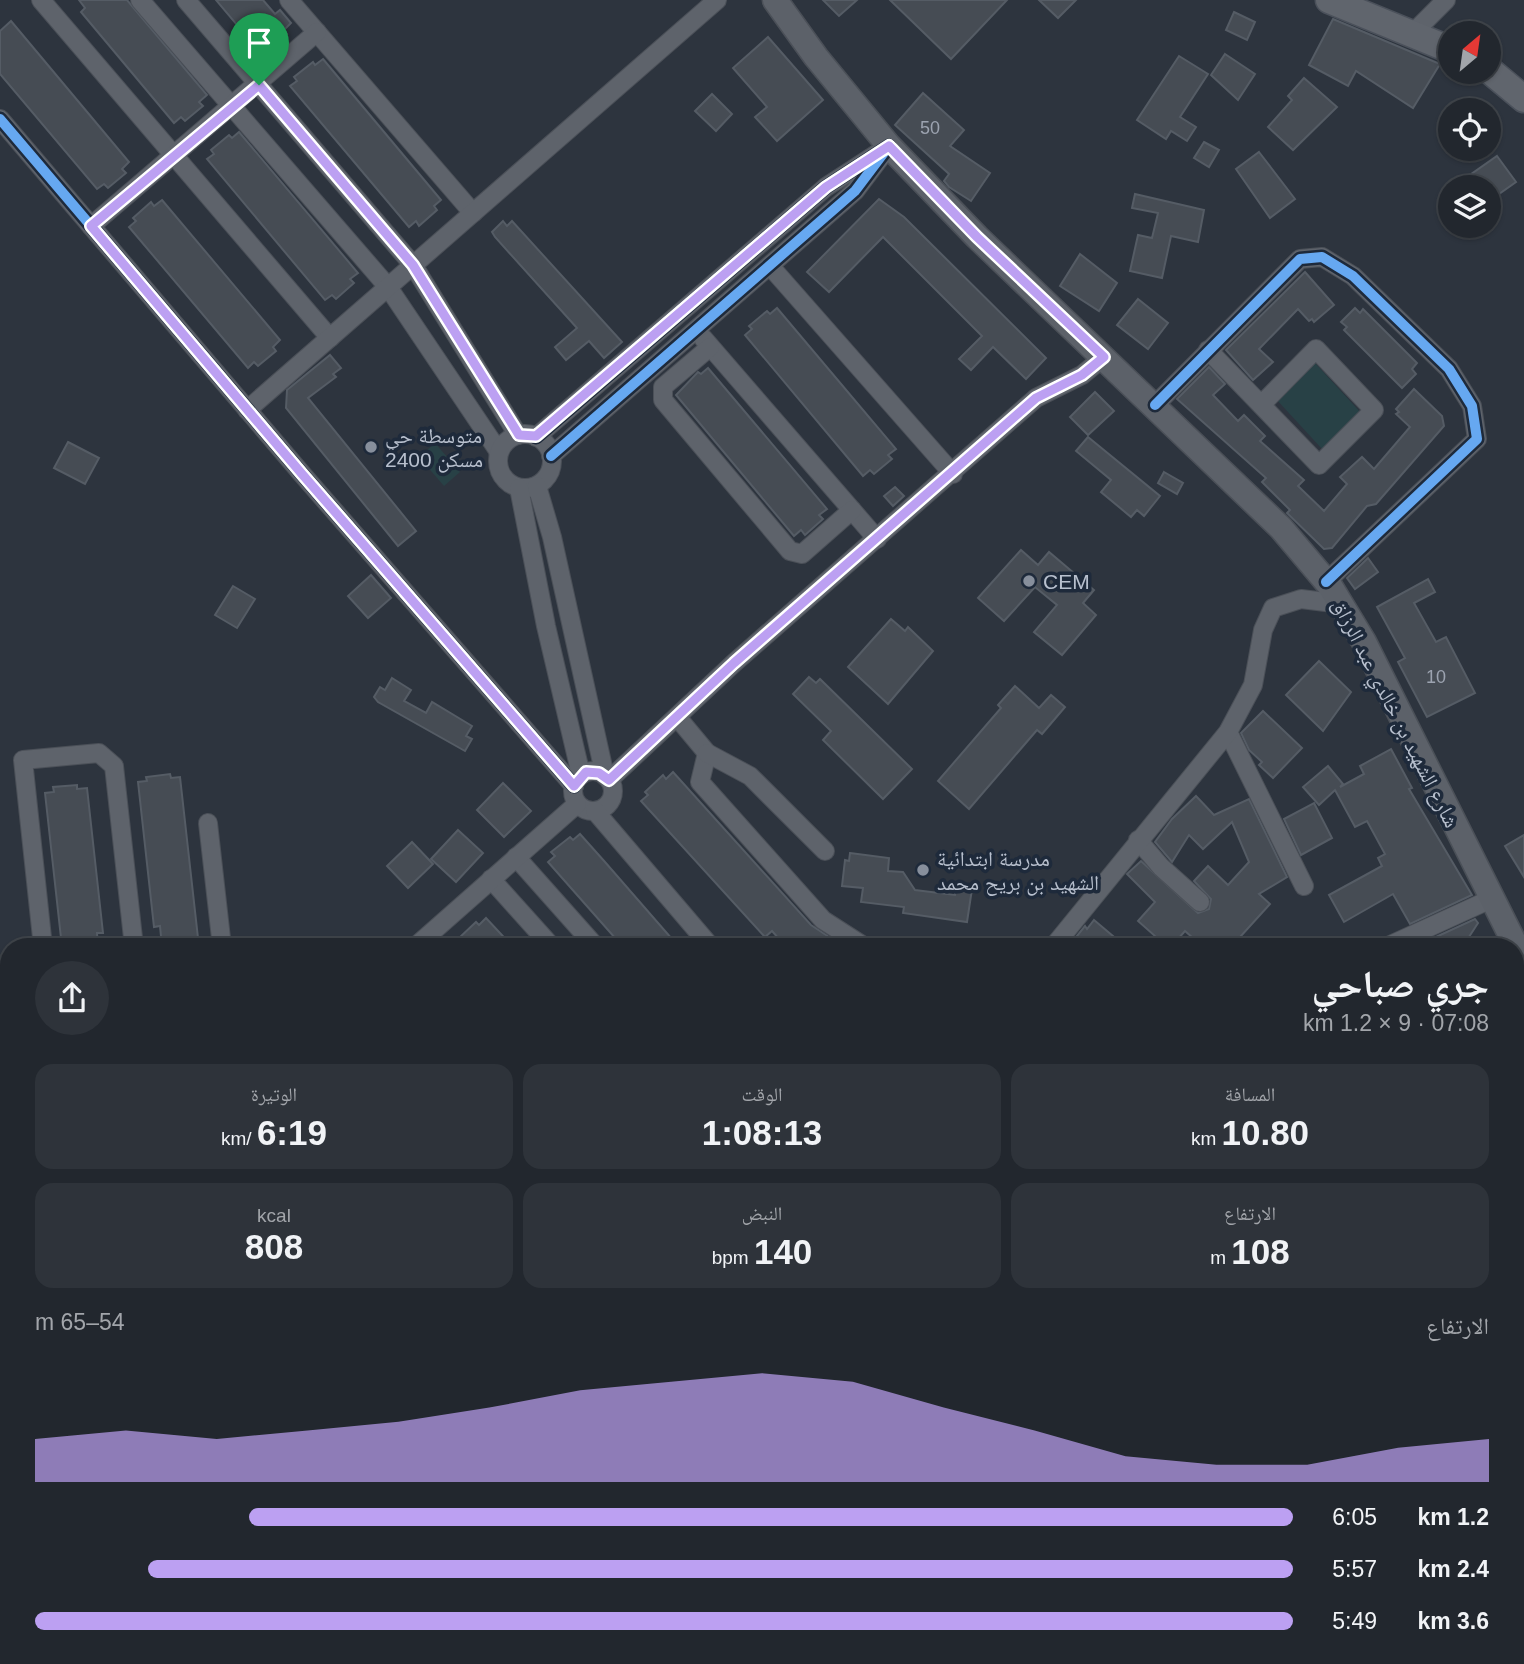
<!DOCTYPE html>
<html lang="ar">
<head>
<meta charset="utf-8">
<style>
  :root { --surface:#22272e; --page:#2e333a; --text:#f1f3f6; --muted:#a2a5aa; --line:#3f444a; --accent:#bca0f2 }
  body { margin:0; font-family:Helvetica,"Noto Naskh Arabic",sans-serif; background:var(--page); color:var(--text); direction:rtl; height:100vh; display:flex; flex-direction:column; font-size:26px; white-space:nowrap }
  * { box-sizing:border-box; margin:0 }
  p { font-size:23px; color:var(--muted) }
  .icon { flex:none; width:38px; height:38px; fill:none; stroke:currentColor; stroke-width:2; stroke-linecap:round; stroke-linejoin:round }
  .map { position:relative; flex:1; overflow:hidden; direction:ltr }
  .panel { position:absolute; left:0px; top:938px; width:1524px; height:726px; display:flex; flex-direction:column; background:var(--surface); border-radius:28px 28px 0 0; box-shadow:0 2px 5px #0004,0 0 0 2px var(--line); direction:rtl }
  .panel>* { flex:none }
  .needle { width:46px; rotate:29deg }
  .fabs { position:absolute; left:1438px; top:21px; display:grid; gap:14px }
  .fabs a { display:grid; place-items:center; width:63px; height:63px; border-radius:50%; background:var(--surface); box-shadow:0 2px 5px #0004,0 0 0 2px var(--line); font-size:35px }
  .pin { position:absolute; display:grid; place-items:center; width:60px; height:60px; color:#fff; margin:-72px -30px; border-radius:50% 50% 50% 0; rotate:-45deg; box-shadow:0 0 7px #0007 }
  .pin .icon { rotate:45deg }
  .round { display:grid; place-items:center; flex:none; width:74px; height:74px; border-radius:37px; background:var(--page) }
  .head { display:flex; align-items:center; justify-content:space-between; height:119px; padding:0 35px }
  h1 { font-size:38px; font-weight:700; line-height:52px }
  .metrics { display:grid; grid-template-columns:repeat(3,1fr); gap:10px; height:119px; padding:7px 35px }
  .metrics div { display:grid; align-content:center; border-radius:18px; background:var(--page); text-align:center }
  .metrics b { font-size:35px; font-weight:700 }
  .metrics small { font-size:19px; font-weight:400 }
  .metrics p { font-size:19px }
  .chart { height:196px; padding:14px 35px }
  .chart p { display:flex; justify-content:space-between }
  .chart svg { width:100%; height:126px; margin-top:7px; fill:var(--accent); opacity:.7 }
  ul { padding:0 35px; list-style:none; font-size:23px }
  li { display:grid; grid-template-columns:112px 84px 1fr; align-items:center; height:52px }
  li i { height:18px; border-radius:9px; background:var(--accent) }
  .map>svg:first-child { display:block }
  .green { fill:#284146 }
  .building { fill:#464c54; stroke:#555c65; stroke-width:2 }
  .lines { fill:none; stroke-linecap:round; stroke-linejoin:round }
  .street-casing { stroke:#4b5058; stroke-width:20 }
  .secondary-casing { stroke:#4b5058; stroke-width:27 }
  .primary-casing { stroke:#4b515b; stroke-width:29 }
  .street { stroke:#5e636b; stroke-width:18 }
  .secondary { stroke:#5c6169; stroke-width:24 }
  .primary { stroke:#60656d; stroke-width:26 }
  .cycleway-casing { stroke:#1e2a3b; stroke-width:15 }
  .cycleway { stroke:#66a8f1; stroke-width:10 }
  .route-casing { stroke:#fff; stroke-width:14 }
  .route { stroke:#bca0f2; stroke-width:9 }
  .poi-dot { fill:#878f9c; stroke:#1e2a3b; stroke-width:2.5 }
  .labels { text-anchor:middle; dominant-baseline:central; stroke-width:7; stroke-linejoin:round; paint-order:stroke }
  .number-label { font-size:18px; fill:#9ca3b0 }
  .poi-label { font-size:21px; fill:#b8c0ce; stroke:#1e2a3b; text-anchor:start }
  .street-label { font-size:21px; fill:#b8c0ce; stroke:#1e2a3b }
</style>
</head>
<body>
<div class="map">
<svg width="1524" height="1664" viewBox="0 0 1524 1664">
  <rect width="100%" height="100%" fill="#2d343e"/>
  <g class="green">
    <polygon points="1315,363 1362,414 1323,450 1276,399"/>
    <polygon points="435,443 460,472 444,486 419,457"/>
  </g>
  <g class="building">
    <polygon points="79,0 127,0 207,95 199,102 203,106 185,121 181,117 174,123 81,12 85,8"/>
    <polygon points="216,0 263,0 275,14 280,10 291,23 284,30 287,34 269,49 266,45 259,51"/>
    <polygon points="823,0 857,0 839,16"/>
    <polygon points="890,0 1007,0 951,59"/>
    <polygon points="1039,0 1076,0 1058,18"/>
    <polygon points="1234,12 1255,22 1247,40 1226,30"/>
    <polygon points="1333,19 1440,64 1413,108 1356,71 1348,86 1309,65"/>
    <polygon points="11,21 129,162 122,169 126,173 108,188 104,184 97,189 0,74 0,31"/>
    <polygon points="768,37 823,100 777,141 755,117 767,107 733,68"/>
    <polygon points="1225,54 1255,74 1238,100 1211,75"/>
    <polygon points="1179,56 1208,74 1180,117 1196,127 1187,141 1171,131 1166,139 1137,120"/>
    <polygon points="323,59 441,200 434,206 437,210 419,226 416,221 409,227 290,86 297,81 294,77 313,62 315,65"/>
    <polygon points="1304,78 1337,107 1293,150 1268,127 1292,100 1288,96"/>
    <polygon points="923,93 964,130 950,146 990,173 971,201 949,187 944,181 949,174 895,125"/>
    <polygon points="712,94 732,114 716,131 695,111"/>
    <polygon points="239,132 358,273 350,279 354,283 336,299 332,295 325,300 207,159 214,154 211,150 229,135 232,138"/>
    <polygon points="1204,142 1219,150 1209,167 1194,158"/>
    <polygon points="1259,152 1295,199 1270,218 1236,169"/>
    <polygon points="1497,156 1516,182 1489,201 1489,187 1475,187 1467,177"/>
    <polygon points="1135,194 1204,210 1198,242 1171,236 1162,278 1130,271 1138,235 1152,238 1158,213 1132,208"/>
    <polygon points="879,199 904,217 1046,358 1026,379 993,347 971,370 959,359 982,336 883,237 829,292 807,272"/>
    <polygon points="162,200 280,340 273,347 276,351 258,366 254,362 248,368 129,227 136,221 133,218 151,202 154,206"/>
    <polygon points="503,221 507,226 512,221 622,342 604,358 589,341 566,360 555,347 577,328 495,237 492,232"/>
    <polygon points="1080,254 1117,283 1099,311 1060,286"/>
    <polygon points="1305,272 1334,305 1314,322 1312,319 1309,321 1298,309 1259,349 1273,362 1253,380 1226,350"/>
    <polygon points="1138,299 1168,323 1148,349 1117,325"/>
    <polygon points="777,308 896,449 888,455 892,459 874,474 870,470 863,476 745,335 752,329 749,326 767,311 770,314"/>
    <polygon points="1355,308 1360,313 1363,309 1417,363 1412,369 1416,374 1402,388 1344,330 1347,327 1341,322"/>
    <polygon points="330,355 341,368 333,374 336,377 308,398 416,531 398,546 286,408 287,390"/>
    <polygon points="1209,367 1225,384 1213,395 1238,421 1244,415 1265,436 1260,441 1304,480 1298,486 1324,511 1347,484 1340,477 1362,457 1374,469 1410,427 1396,414 1399,412 1396,409 1414,389 1442,416 1444,426 1376,504 1367,506 1332,548 1324,549 1287,513 1290,510 1262,482 1266,478 1177,399"/>
    <polygon points="708,368 827,509 819,515 823,519 805,535 801,530 794,536 676,395 698,372 701,374"/>
    <polygon points="1095,392 1114,411 1088,435 1070,417"/>
    <polygon points="1088,437 1160,496 1144,516 1137,510 1131,517 1101,492 1111,480 1076,451"/>
    <polygon points="68,442 99,458 85,484 54,468"/>
    <polygon points="1164,472 1183,483 1177,494 1158,483"/>
    <polygon points="895,487 904,496 893,506 884,496"/>
    <polygon points="1021,550 1038,565 1049,552 1094,590 1083,603 1096,615 1062,655 1034,632 1057,605 1035,587 1004,621 978,598"/>
    <polygon points="1368,558 1378,572 1355,589 1347,578"/>
    <polygon points="371,575 391,598 368,618 348,596"/>
    <polygon points="1428,579 1435,592 1414,603 1436,642 1446,637 1475,693 1427,717 1398,662 1405,658 1377,607"/>
    <polygon points="233,586 255,599 237,628 215,615"/>
    <polygon points="891,619 905,631 908,627 933,651 888,704 848,667"/>
    <polygon points="1319,661 1351,692 1323,731 1286,695"/>
    <polygon points="809,677 816,683 820,679 912,769 883,799 823,740 831,731 793,694"/>
    <polygon points="392,678 411,690 404,701 426,713 432,702 472,726 466,736 472,739 465,751 378,702 374,697 380,687 385,690"/>
    <polygon points="1015,686 1039,708 1051,695 1065,707 1042,734 1037,730 969,809 938,781 1001,708 998,705"/>
    <polygon points="1263,711 1302,748 1273,778 1259,765 1262,762 1249,750 1241,733"/>
    <polygon points="1391,749 1412,788 1409,789 1472,895 1410,924 1393,894 1344,922 1329,895 1382,866 1378,858 1385,854 1367,821 1355,827 1335,790 1319,805 1303,787 1328,766 1343,784 1340,787 1364,774 1360,766"/>
    <polygon points="673,772 811,925 844,947 786,947 772,931 765,937 641,801 648,795 645,792 663,775 666,779"/>
    <polygon points="170,774 171,778 180,777 199,947 162,947 160,926 154,927 138,782 147,781 146,777"/>
    <polygon points="503,783 531,811 504,837 477,810"/>
    <polygon points="77,785 77,789 87,788 103,933 97,933 98,947 62,947 45,793 54,792 53,787"/>
    <polygon points="1196,796 1214,815 1249,799 1287,877 1259,894 1270,904 1231,947 1203,947 1185,931 1171,947 1145,947 1155,936 1138,921 1155,902 1127,874 1141,861 1198,913 1209,909 1211,899 1194,881 1208,866 1228,885 1249,862 1232,822 1203,849 1189,835 1172,862 1155,842 1172,819"/>
    <polygon points="1314,803 1332,838 1301,855 1284,819"/>
    <polygon points="458,830 483,853 456,882 431,859"/>
    <polygon points="580,834 605,862 679,947 623,947 548,862 555,856 551,852 570,837 573,840"/>
    <polygon points="1524,835 1524,877 1505,846"/>
    <polygon points="412,842 433,864 408,888 387,866"/>
    <polygon points="850,853 889,858 888,871 903,872 915,890 955,895 956,887 972,889 967,922 903,913 904,907 861,902 863,888 842,886 845,860 849,861"/>
    <polygon points="486,918 513,947 467,947 459,938 476,922 479,925"/>
    <polygon points="1475,919 1478,923 1467,940 1471,947 1414,947"/>
    <polygon points="1094,920 1126,947 1068,947 1085,926 1087,929"/>
  </g>
  <g class="lines">
    <defs>
      <g id="street">
        <polyline points="41,0 330,338"/>
        <polyline points="140,0 388,287 499,452"/>
        <polyline points="186,0 413,265 518,435"/>
        <polyline points="289,0 473,213"/>
        <polyline points="1413,33 1446,0"/>
        <polyline points="0,119 302,474 574,786"/>
        <polyline points="91,226 317,32"/>
        <polyline points="770,266 953,474"/>
        <polyline points="703,338 877,539"/>
        <polyline points="710,347 663,387 663,400 790,551 802,554 852,510"/>
        <polyline points="1208,350 1319,465 1374,410 1316,349 1261,405"/>
        <polyline points="1155,405 1300,259 1322,257 1353,276 1449,369 1472,406 1477,439 1326,582"/>
        <polyline points="247,410 717,0"/>
        <circle cx="525" cy="461" r="27"/>
        <polyline points="536,437 826,187 889,146 855,191 551,456"/>
        <polyline points="537,486 552,537 605,776"/>
        <polyline points="519,488 546,626 581,775"/>
        <polyline points="677,717 707,753 700,782 823,920 865,947"/>
        <polyline points="1228,732 1304,886"/>
        <polyline points="707,753 750,776 825,851"/>
        <circle cx="593" cy="791" r="20"/>
        <polyline points="609,780 734,663 1036,398 1082,375 1104,357"/>
        <polyline points="595,811 711,947"/>
        <polyline points="208,823 222,947"/>
        <polyline points="1138,840 1161,867 1200,902"/>
        <polyline points="516,857 596,947"/>
        <polyline points="491,879 552,947"/>
        <polyline points="43,947 23,760 99,753 114,766 134,947"/>
        <polyline points="415,947 577,804"/>
        <polyline points="1053,947 1228,732 1253,685 1263,630 1273,608 1301,599 1342,604"/>
        <polyline points="1386,947 1491,899"/>
        <polyline points="1516,1087 1524,1075"/>
        <polyline points="0,1483 9,1488"/>
        <polyline points="296,1656 312,1664"/>
        <polyline points="444,1656 455,1664"/>
        <polyline points="1129,1656 1139,1664"/>
        <polyline points="565,1664 571,1656"/>
        <polyline points="1154,1664 1160,1656"/>
      </g>
      <polyline id="secondary" points="775,0 816,57 889,146 977,237 1281,528 1330,586 1364,642 1524,962"/>
      <g id="primary">
        <polyline points="1329,0 1451,50"/>
        <polyline points="1489,70 1524,99"/>
      </g>
    </defs>
    <use href="#street" class="street-casing"/>
    <use href="#secondary" class="secondary-casing"/>
    <use href="#primary" class="primary-casing"/>
    <use href="#street" class="street"/>
    <use href="#secondary" class="secondary"/>
    <use href="#primary" class="primary"/>
    <defs>
      <g id="cycleway">
        <polyline points="0,119 302,474 574,786"/>
        <polyline points="1155,405 1300,259 1322,257 1353,276 1449,369 1472,406 1477,439 1326,582"/>
        <polyline points="536,437 826,187 889,146 855,191 551,456"/>
      </g>
    </defs>
    <use href="#cycleway" class="cycleway-casing"/>
    <use href="#cycleway" class="cycleway"/>
  </g>
  <g class="lines">
    <defs>
      <polygon id="route" points="259,85 413,265 519,435 536,436 826,187 889,146 977,237 1104,357 1082,375 1036,398 734,663 609,780 599,773 586,772 574,786 302,474 91,226"/>
    </defs>
    <use href="#route" class="route-casing"/>
    <use href="#route" class="route"/>
  </g>
  <g class="poi-dot">
    <circle cx="371" cy="447" r="7"/>
    <circle cx="1029" cy="581" r="7"/>
    <circle cx="923" cy="870" r="7"/>
  </g>
  <g class="labels">
    <g class="number-label">
      <text x="930" y="128">50</text>
      <text x="1436" y="677">10</text>
    </g>
    <g class="poi-label">
      <text x="385" y="435">متوسطة حي<tspan x="385" dy="24">2400 مسكن</tspan></text>
      <text x="1043" y="581">CEM</text>
      <text x="937" y="858">مدرسة ابتدائية<tspan x="937" dy="24">الشهيد بن بريح محمد</tspan></text>
    </g>
    <g class="street-label">
      <text transform="translate(1396 713) rotate(63)">شارع الشهيد بن خالدي عبد الرزاق</text>
    </g>
  </g>
</svg>
<div class="fabs">
<a><svg class="needle" viewBox="-14 -14 28 28"><path d="M0-13l5 13h-10z" fill="#e53935"/><path d="M0 13l5-13h-10z" fill="#a2a5aa"/></svg></a>
<a><svg class="icon" aria-label="locate" viewBox="0 0 24 24"><circle cx="12" cy="12" r="6"/><path d="M12 2v4M12 18v4M2 12h4M18 12h4"/></svg></a>
<a><svg class="icon" aria-label="layers" viewBox="0 0 24 24"><path d="M12 4l9 5-9 5-9-5zM3 14l9 5 9-5"/></svg></a>
</div>
<div class="pin" style="left:259px;top:85px;background:#1e9e55"><svg class="icon" aria-label="arrive" viewBox="0 0 24 24"><path d="M6 21V4h12l-3 4 3 4H6"/></svg></div>
<section class="panel">
<div class="head"><div><h1>جري صباحي</h1><p>07:08 · 9 × 1.2 km</p></div><a class="round"><svg class="icon" aria-label="share" viewBox="0 0 24 24"><path d="M12 15V3M7 8l5-5 5 5M5 13v7h14v-7"/></svg></a></div>
<div class="metrics">
<div><p>المسافة</p><b>10.80<small> km</small></b></div>
<div><p>الوقت</p><b>1:08:13</b></div>
<div><p>الوتيرة</p><b>6:19<small> /km</small></b></div>
</div>
<div class="metrics">
<div><p>الارتفاع</p><b>108<small> m</small></b></div>
<div><p>النبض</p><b>140<small> bpm</small></b></div>
<div><p>kcal</p><b>808</b></div>
</div>
<div class="chart"><p><span>الارتفاع</span>54–65 m</p>
<svg viewBox="0 0 160 44" preserveAspectRatio="none"><path d="M0 44V29L10 26L20 29L30 26L40 23L50 18L60 12L70 9L80 6L90 9L100 18L110 26L120 35L130 38L140 38L150 32L160 29V44z"/></svg>
</div>
<ul>
<li><b>1.2 km</b>6:05<i style="width:83%"></i></li>
<li><b>2.4 km</b>5:57<i style="width:91%"></i></li>
<li><b>3.6 km</b>5:49<i style="width:100%"></i></li>
</ul>
</section>
</div>
</body>
</html>
